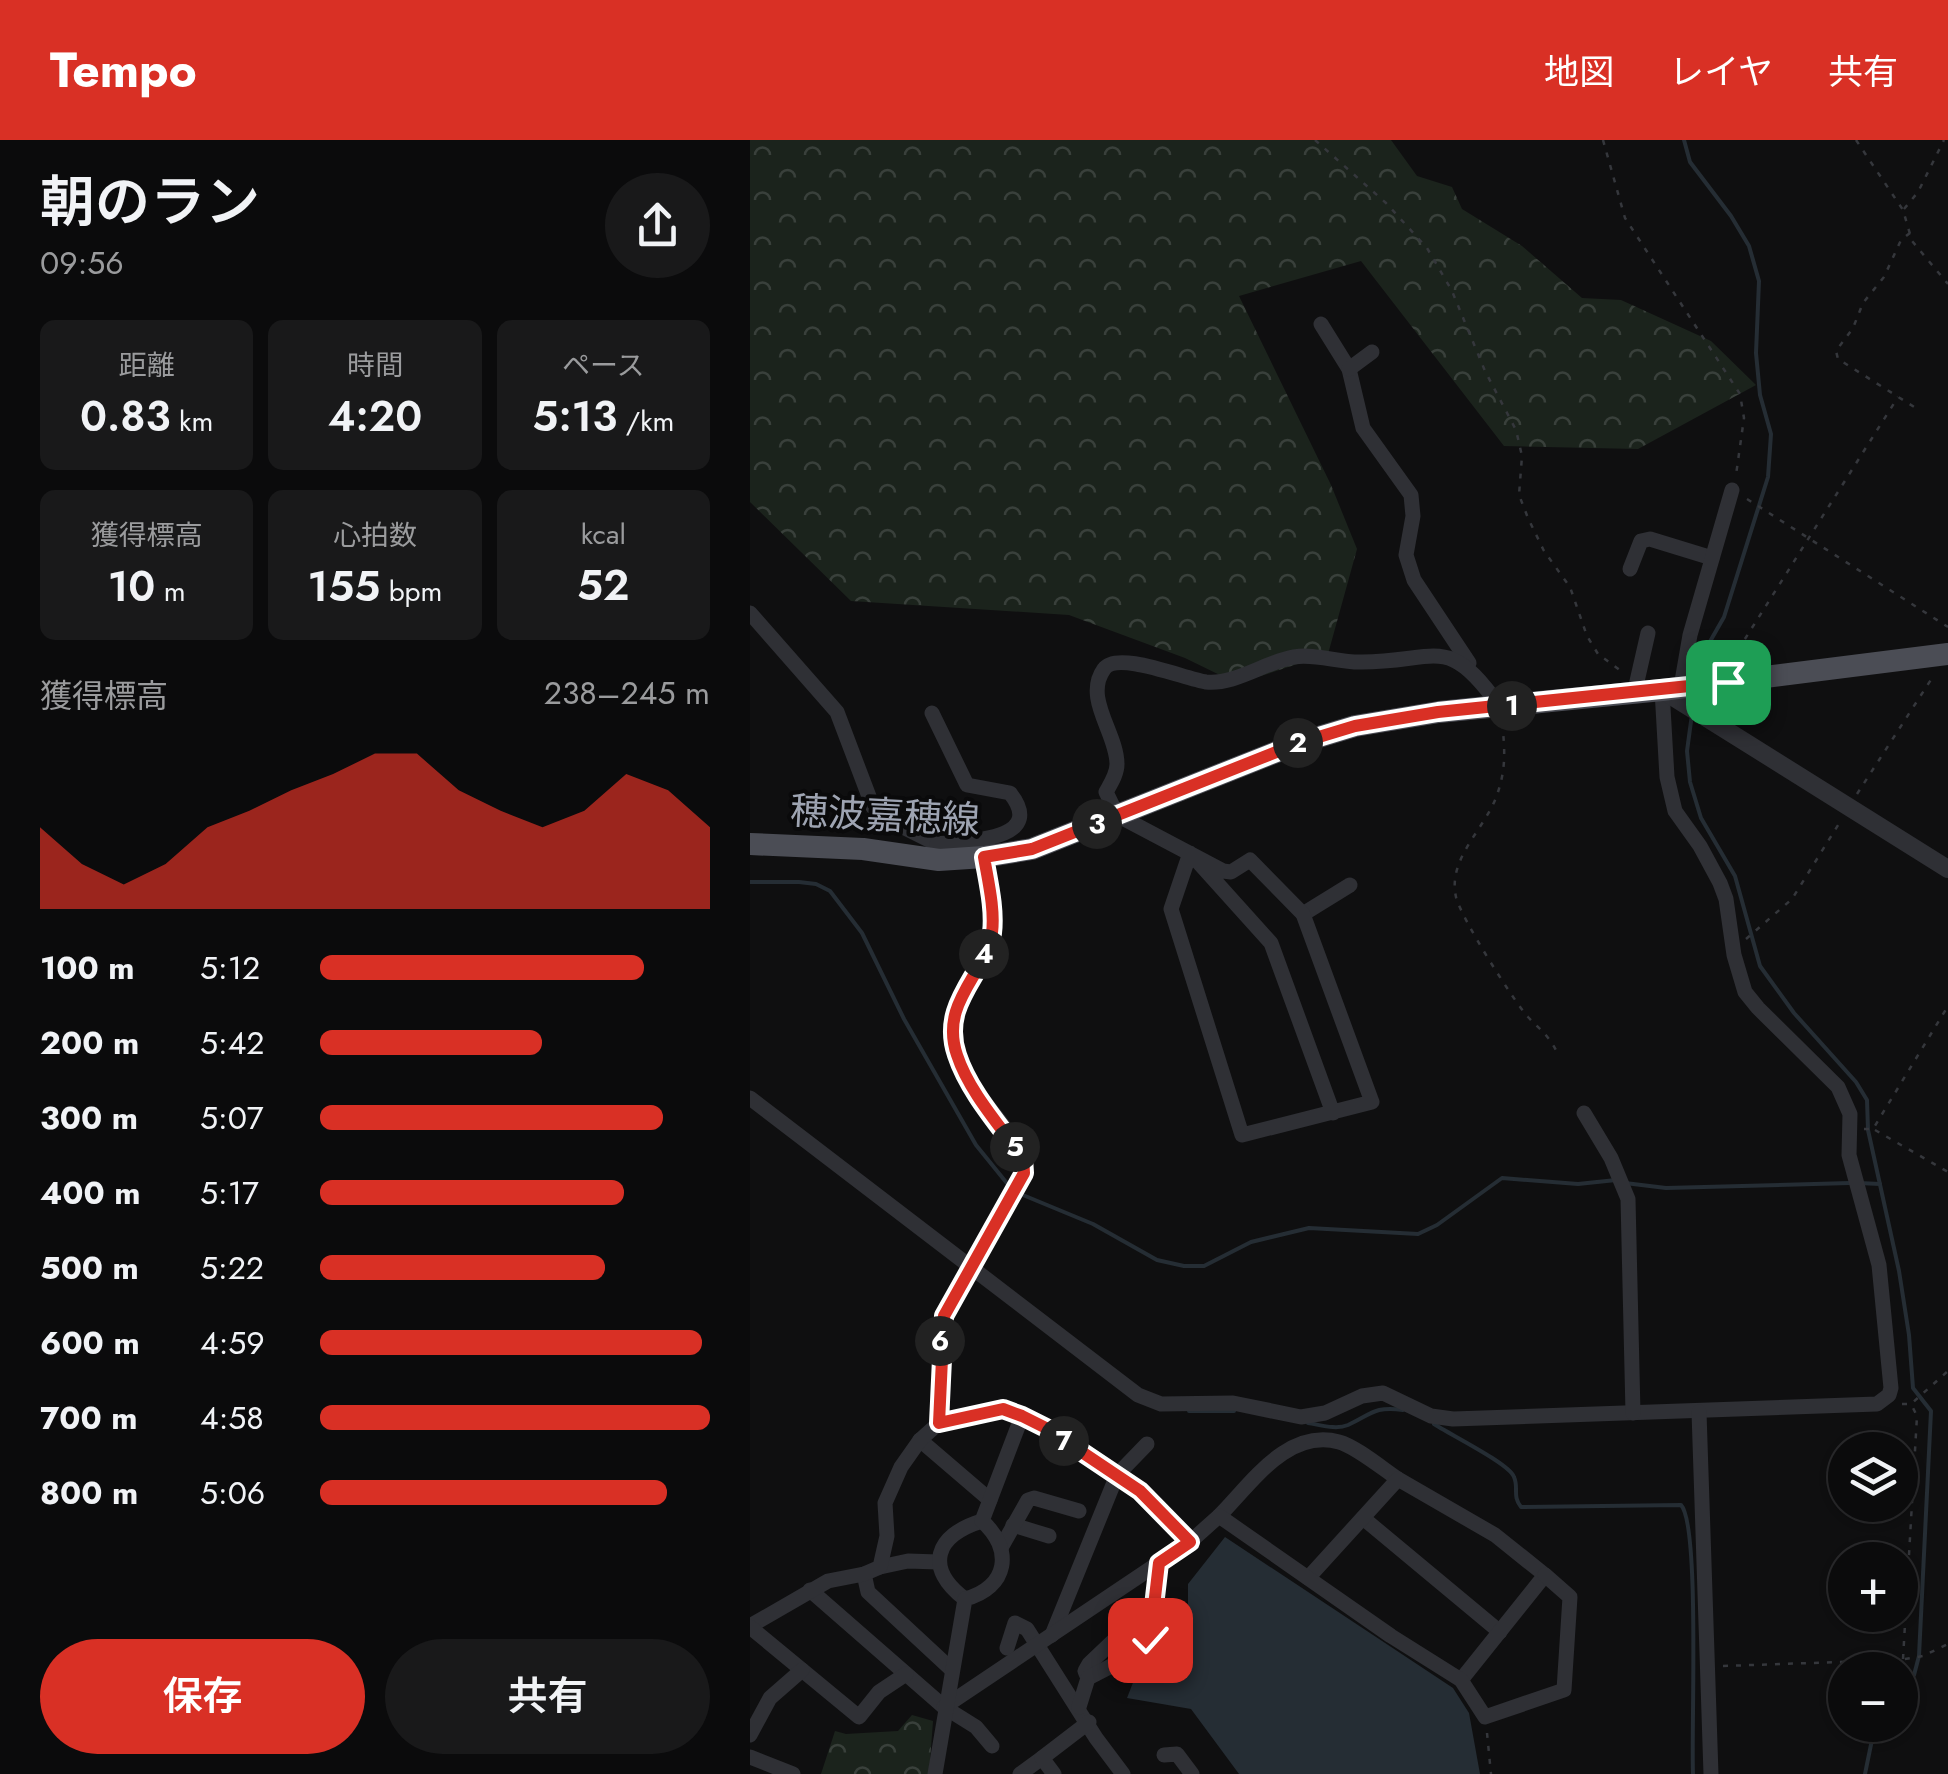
<!DOCTYPE html>
<html lang="ja">
<head>
<meta charset="utf-8">
<style>
  :root { --surface:#0b0b0c; --page:#19191a; --text:#f1f3f6; --muted:#9a9b9d; --line:#2b2b2d; --accent:#d93025 }
  body { margin:0; font-family:Jost,"Noto Sans JP",sans-serif; background:var(--page); color:var(--text); height:100vh; display:flex; flex-direction:column; font-size:38px; white-space:nowrap }
  * { box-sizing:border-box; margin:0 }
  p { font-size:32px; color:var(--muted) }
  .icon { flex:none; width:55px; height:55px; fill:none; stroke:currentColor; stroke-width:2; stroke-linecap:round; stroke-linejoin:round }
  .map { position:relative; flex:1; overflow:hidden }
  .drawer { display:flex; flex-direction:column; background:var(--surface); width:750px }
  .drawer>* { flex:none }
  .tools { position:absolute; left:1078px; top:1292px; display:grid; gap:20px }
  .tools a { display:grid; place-items:center; width:90px; height:90px; border-radius:50%; background:var(--surface); box-shadow:0 2px 8px #0004,0 0 0 2px var(--line); font-size:50px }
  .pin { position:absolute; display:grid; place-items:center; width:85px; height:85px; color:#fff; margin:-42px; border-radius:20px; box-shadow:0 5px 15px #0006 }
  .km { position:absolute; width:50px; height:50px; margin:-25px; border-radius:50%; background:#222; color:#fff; font-size:28px; line-height:50px; text-align:center }
  .round { display:grid; place-items:center; flex:none; width:105px; height:105px; border-radius:52px; background:var(--page) }
  .summary { display:flex; align-items:center; justify-content:space-between; height:170px; padding:0 40px }
  h1 { font-size:55px; font-weight:600; line-height:75px }
  .figures { display:grid; grid-template-columns:repeat(3,1fr); gap:15px; height:170px; padding:10px 40px }
  .figures div { display:grid; align-content:center; border-radius:15px; background:var(--page); text-align:center }
  .figures b { font-size:42px; font-weight:600 }
  .figures small { font-size:28px; font-weight:400 }
  .figures p { font-size:28px }
  .chart { height:280px; padding:20px 40px }
  .chart p { display:flex; justify-content:space-between }
  .chart svg { width:100%; height:180px; margin-top:10px; fill:var(--accent); opacity:.7 }
  .cta { display:flex; gap:20px; margin-top:auto; padding:20px 40px }
  .cta a { flex:1; height:115px; border-radius:60px; background:var(--accent); color:#fff; font-size:40px; font-weight:600; line-height:115px; text-align:center }
  .cta a+a { background:var(--page); color:var(--text) }
  ul { padding:0 40px; list-style:none; font-size:32px }
  li { display:grid; grid-template-columns:160px 120px 1fr; align-items:center; height:75px }
  li i { height:25px; border-radius:12px; background:var(--accent) }
  header { display:flex; align-items:center; gap:60px; box-sizing:border-box; height:140px; padding:0 50px; background:var(--accent); color:#fff }
  header strong { font-size:48px }
  nav { display:flex; gap:55px; margin-inline-start:auto; font-size:35px }
  main { display:flex; flex:1; min-height:0 }
  .map>svg:first-child { display:block }
  .forest { fill:url(#forest-crowns) }
  .water { fill:#252d34 }
  .lines { fill:none; stroke-linecap:round; stroke-linejoin:round }
  .stream { stroke:#252d34; stroke-width:4 }
  .path { stroke:#35373c; stroke-width:2.5; stroke-dasharray:5 8; stroke-linecap:butt }
  .minor { stroke:#2f3035; stroke-width:15 }
  .tertiary { stroke:#2f3035; stroke-width:18 }
  .primary { stroke:#4b4d55; stroke-width:22 }
  .route-casing { stroke:#fff; stroke-width:20 }
  .route { stroke:#d93025; stroke-width:12 }
  .labels { text-anchor:middle; dominant-baseline:central; stroke-width:8; stroke-linejoin:round; paint-order:stroke }
  .street-label { font-size:38px; fill:#9ea4b2; stroke:#0a0a0b }
</style>
</head>
<body>
<header>
<strong>Tempo</strong>
<nav><a>地図</a><a>レイヤ</a><a>共有</a></nav>
</header>
<main>
<section class="drawer">
<div class="summary"><div><h1>朝のラン</h1><p>09:56</p></div><a class="round"><svg class="icon" aria-label="share" viewBox="0 0 24 24"><path d="M12 15V3M7 8l5-5 5 5M5 13v7h14v-7"/></svg></a></div>
<div class="figures">
<div><p>距離</p><b>0.83<small> km</small></b></div>
<div><p>時間</p><b>4:20</b></div>
<div><p>ペース</p><b>5:13<small> /km</small></b></div>
</div>
<div class="figures">
<div><p>獲得標高</p><b>10<small> m</small></b></div>
<div><p>心拍数</p><b>155<small> bpm</small></b></div>
<div><p>kcal</p><b>52</b></div>
</div>
<div class="chart"><p><span>獲得標高</span>238–245 m</p>
<svg viewBox="0 0 160 44" preserveAspectRatio="none"><path d="M0 44V24L10 33L20 38L30 33L40 24L50 20L60 15L70 11L80 6L90 6L100 15L110 20L120 24L130 20L140 11L150 15L160 24V44z"/></svg>
</div>
<ul>
<li><b>100 m</b>5:12<i style="width:83%"></i></li>
<li><b>200 m</b>5:42<i style="width:57%"></i></li>
<li><b>300 m</b>5:07<i style="width:88%"></i></li>
<li><b>400 m</b>5:17<i style="width:78%"></i></li>
<li><b>500 m</b>5:22<i style="width:73%"></i></li>
<li><b>600 m</b>4:59<i style="width:98%"></i></li>
<li><b>700 m</b>4:58<i style="width:100%"></i></li>
<li><b>800 m</b>5:06<i style="width:89%"></i></li>
</ul>
<div class="cta"><a>保存</a><a>共有</a></div>
</section>
<div class="map">
<svg width="1198" height="1634" viewBox="0 0 1198 1634">
  <defs>
    <pattern id="forest-crowns" width="20" height="18" patternUnits="userSpaceOnUse" patternTransform="scale(2.5)"><rect width="20" height="18" fill="#1b231c"/><path d="M2 6a3 3 0 1 1 6 0M12 15a3 3 0 1 1 6 0" fill="none" stroke="#39403b"/></pattern>
  </defs>
  <rect width="100%" height="100%" fill="#0f0f10"/>
  <g class="forest">
    <polygon points="0,0 641,0 667,36 702,47 712,69 772,106 832,158 871,160 961,201 1006,245 888,309 754,306 611,121 489,156 581,345 607,409 578,514 511,536 476,538 435,518 319,475 101,461 0,362"/>
    <polygon points="162,1575 183,1581 179,1634 71,1634 85,1591 96,1594 148,1591"/>
  </g>
  <path class="water" d="M475,1397L703,1548L719,1573L730,1634H489L441,1569L377,1558L384,1540L405,1533C409,1525 413,1517 416,1510C425,1492 421,1478 438,1465V1444Z"/>
  <g class="lines">
    <g class="stream">
      <polyline points="934,0 940,22 981,76 999,106 1009,141 1006,213 1010,255 1021,294 1018,337 974,477 954,512 948,535"/>
      <polyline points="942,574 937,611 940,642 951,678 985,736 1010,826 1044,873 1106,942 1117,960 1118,990 1149,1131 1159,1195 1163,1248 1181,1271 1169,1516 1164,1535 1150,1549"/>
      <polyline points="0,742 49,742 66,744 80,751 112,793 154,879 226,1005 260,1047"/>
      <polyline points="875,1043 916,1048 1100,1043"/>
      <polyline points="1109,1043 1130,1044"/>
      <polyline points="268,1053 343,1084 407,1120 434,1126 454,1126 501,1102 559,1088 668,1094 687,1085 752,1038 828,1044 866,1040"/>
      <polyline points="439,1271 484,1271"/>
      <path d="M558,1283C571,1285 586,1290 598,1285C622,1274 624,1266 653,1270"/>
      <path d="M684,1284C699,1294 760,1324 764,1337C769,1348 762,1356 771,1367L931,1365C950,1385 941,1592 943,1634"/>
      <polyline points="1115,1634 1125,1585"/>
    </g>
    <g class="path">
      <polyline points="565,0 636,63 677,108 702,151 735,231 766,290 772,316 769,355 778,378 794,411 820,447 837,496 848,514 875,534"/>
      <polyline points="853,0 875,78 990,254 994,278 986,335"/>
      <polyline points="1106,0 1153,70 1162,101 1198,144"/>
      <polyline points="1154,69 1168,52 1194,0"/>
      <polyline points="1160,93 1151,100 1134,137 1113,163 1103,188 1086,211 1088,219 1169,270"/>
      <polyline points="997,359 1198,487"/>
      <polyline points="981,521 1148,257"/>
      <path d="M752,583C755,608 756,628 748,652C737,688 697,717 706,757C711,778 763,860 778,877C791,891 797,893 807,912"/>
      <polyline points="1107,654 1184,535"/>
      <polyline points="996,799 1042,759 1090,682"/>
      <polyline points="1114,989 1123,989 1198,866"/>
      <polyline points="1125,990 1198,1032"/>
      <polyline points="1152,1264 1161,1264 1198,1231"/>
      <polyline points="1153,1519 1167,1276 1161,1264"/>
      <polyline points="973,1526 1149,1520 1173,1516 1198,1504"/>
      <polyline points="737,1593 741,1634"/>
    </g>
    <g class="minor">
      <polyline points="571,184 599,229 613,288 661,355 663,376 656,415 664,440 719,523"/>
      <polyline points="599,229 622,212"/>
      <polyline points="880,429 891,401 900,399 962,418"/>
      <polyline points="0,473 87,572 123,667 131,676 187,704 189,720"/>
      <polyline points="931,547 940,495 982,350"/>
      <polyline points="885,550 898,493"/>
      <path d="M182,573L217,645L260,653C298,701 215,701 187,704"/>
      <polyline points="553,774 600,745"/>
      <polyline points="0,958 388,1255 411,1264 483,1263 551,1277 575,1273 612,1256 633,1253 681,1276 703,1279 1127,1264 1139,1255 1141,1248 1129,1125 1099,1015 1100,974 1088,947 1008,868 995,852 984,815 976,759 970,743 950,706 925,671 917,637 912,550"/>
      <path d="M583,973L521,803L440,713L421,769L492,995L622,962L553,774L500,720L481,732L473,731L367,675L356,652C361,643 367,634 367,624C367,593 333,558 354,529C367,510 435,539 456,542C485,545 515,522 544,517C565,513 590,523 612,522C688,522 697,492 750,567"/>
      <polyline points="834,973 861,1018 878,1059 883,1273"/>
      <polyline points="949,1272 961,1634"/>
      <path d="M189,1283L194,1176L274,1033C271,988 216,956 206,912C193,856 234,837 242,795C246,770 238,741 234,717"/>
      <polyline points="170,1300 240,1360"/>
      <path d="M469,1376C501,1344 537,1288 589,1302C605,1306 633,1329 648,1339"/>
      <polyline points="613,1378 750,1492"/>
      <polyline points="263,1385 299,1396"/>
      <polyline points="252,1406 278,1360 284,1358 329,1371"/>
      <polyline points="130,1427 158,1421 188,1422"/>
      <polyline points="114,1434 118,1452 202,1530"/>
      <polyline points="558,1438 648,1339 745,1395 795,1435 711,1540"/>
      <polyline points="60,1450 194,1567 226,1587 242,1606"/>
      <path d="M215,1459C174,1428 185,1395 232,1381"/>
      <polyline points="0,1486 78,1441 114,1434 130,1427 137,1396 135,1363 151,1327 170,1300 189,1283 217,1275 253,1269 296,1288 391,1351 440,1402"/>
      <polyline points="0,1487 109,1577 129,1552 156,1534"/>
      <polyline points="302,1495 367,1335 397,1304"/>
      <polyline points="257,1508 265,1483 277,1489 346,1598 373,1634"/>
      <polyline points="338,1538 335,1531 339,1524 380,1485"/>
      <polyline points="194,1567 440,1402 469,1376 641,1496 711,1540 735,1577 814,1550 820,1457 795,1435"/>
      <polyline points="329,1567 338,1538 396,1508 400,1500 409,1423"/>
      <polyline points="0,1595 20,1558 52,1530"/>
      <polyline points="414,1615 427,1614 442,1634"/>
      <polyline points="0,1617 43,1634"/>
      <path d="M185,1634L215,1459C258,1448 264,1409 232,1381L272,1276"/>
      <polyline points="270,1634 292,1618"/>
      <polyline points="304,1634 292,1618 339,1582"/>
    </g>
    <polyline class="tertiary" points="912,550 1198,729"/>
    <polyline class="primary" points="0,704 113,709 189,720 234,717 282,709 549,603 605,586 689,572 912,550 1198,514"/>
  </g>
  <g class="lines">
    <defs>
      <path id="route" d="M400,1500L409,1423L440,1402L390,1351L296,1288L272,1276L253,1269L189,1283L194,1176L274,1033L273,1018C251,987 219,952 207,915C189,862 236,834 242,793C245,769 238,741 234,717L282,709L549,603L605,586L688,572L978,542"/>
    </defs>
    <use href="#route" class="route-casing"/>
    <use href="#route" class="route"/>
  </g>
  <g class="labels">
    <g class="street-label">
      <text transform="translate(135 675) rotate(3)">穂波嘉穂線</text>
    </g>
  </g>
</svg>
<div class="tools">
<a><svg class="icon" aria-label="layers" viewBox="0 0 24 24"><path d="M12 4l9 5-9 5-9-5zM3 14l9 5 9-5"/></svg></a>
<a>+</a>
<a>−</a>
</div>
<div class="pin" style="left:978px;top:542px;background:#1e9e55"><svg class="icon" aria-label="arrive" viewBox="0 0 24 24"><path d="M6 21V4h12l-3 4 3 4H6"/></svg></div>
<div class="pin" style="left:400px;top:1500px;background:#d93025"><svg class="icon" aria-label="check" viewBox="0 0 24 24"><path d="M5 12l5 5 9-10"/></svg></div>
<b class="km" style="left:762px;top:566px">1</b>
<b class="km" style="left:548px;top:603px">2</b>
<b class="km" style="left:347px;top:684px">3</b>
<b class="km" style="left:234px;top:814px">4</b>
<b class="km" style="left:265px;top:1007px">5</b>
<b class="km" style="left:190px;top:1201px">6</b>
<b class="km" style="left:314px;top:1301px">7</b>
</div>
</main>
</body>
</html>
